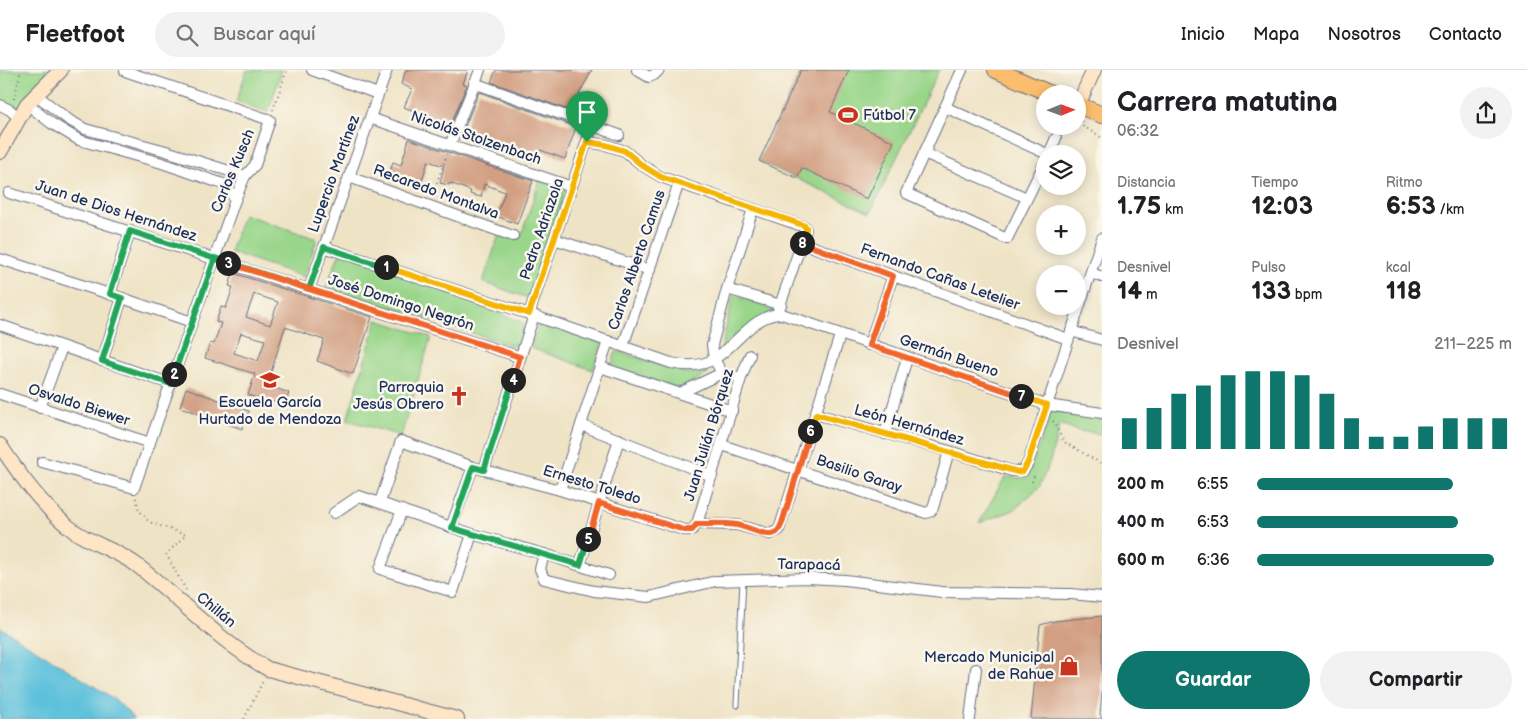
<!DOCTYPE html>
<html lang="es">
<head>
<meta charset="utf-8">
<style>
  :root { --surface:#fff; --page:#f2f2f2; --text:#202124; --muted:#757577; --line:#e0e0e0; --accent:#0f766e }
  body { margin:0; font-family:"Balsamiq Sans",sans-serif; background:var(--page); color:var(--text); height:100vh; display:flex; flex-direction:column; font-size:19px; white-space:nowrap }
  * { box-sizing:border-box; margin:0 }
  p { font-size:16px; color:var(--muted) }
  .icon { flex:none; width:28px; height:28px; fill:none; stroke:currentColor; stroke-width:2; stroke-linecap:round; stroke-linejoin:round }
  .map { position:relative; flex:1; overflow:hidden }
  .drawer { display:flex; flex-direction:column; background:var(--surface); width:425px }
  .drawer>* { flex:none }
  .needle { width:32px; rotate:89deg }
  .fabs { position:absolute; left:1036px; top:15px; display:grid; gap:10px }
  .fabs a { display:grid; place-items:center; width:50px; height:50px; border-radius:50%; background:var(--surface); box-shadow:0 2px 12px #0003; font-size:25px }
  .pin { position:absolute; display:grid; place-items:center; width:42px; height:42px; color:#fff; margin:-51px -21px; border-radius:50% 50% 50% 0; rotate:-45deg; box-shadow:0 0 5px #0007 }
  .pin .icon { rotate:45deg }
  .km { position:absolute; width:25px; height:25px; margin:-12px; border-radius:50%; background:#222; color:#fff; font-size:14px; line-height:25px; text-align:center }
  .round { display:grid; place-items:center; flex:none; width:52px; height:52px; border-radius:26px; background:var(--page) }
  .head { display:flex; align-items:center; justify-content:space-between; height:85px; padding:0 15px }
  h1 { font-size:28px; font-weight:700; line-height:38px }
  .stats { display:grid; grid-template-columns:repeat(3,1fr); gap:8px; height:85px; padding:5px 15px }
  .stats div { display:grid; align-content:center }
  .stats b { font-size:25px; font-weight:700 }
  .stats small { font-size:14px; font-weight:400 }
  .stats p { font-size:14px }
  .chart { height:140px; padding:10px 15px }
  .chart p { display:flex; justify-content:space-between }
  .chart svg { width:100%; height:90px; margin-top:5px; stroke:var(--accent); stroke-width:6 }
  .primary-button { display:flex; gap:10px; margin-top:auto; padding:10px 15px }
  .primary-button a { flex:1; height:58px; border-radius:30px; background:var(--accent); color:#fff; font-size:20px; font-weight:700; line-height:58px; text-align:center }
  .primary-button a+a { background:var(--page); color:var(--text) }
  ul { padding:0 15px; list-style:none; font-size:16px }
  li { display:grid; grid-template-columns:80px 60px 1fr; align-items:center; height:38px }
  li i { height:12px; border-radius:6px; background:var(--accent) }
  header { display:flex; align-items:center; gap:30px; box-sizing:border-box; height:70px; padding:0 25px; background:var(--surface); border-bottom:1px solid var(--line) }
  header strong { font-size:24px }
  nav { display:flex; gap:28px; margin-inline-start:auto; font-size:18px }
  .search { width:350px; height:45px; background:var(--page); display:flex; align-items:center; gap:12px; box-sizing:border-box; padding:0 18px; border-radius:28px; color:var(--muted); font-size:19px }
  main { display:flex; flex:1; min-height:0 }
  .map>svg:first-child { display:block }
  .green { fill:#99d68a; stroke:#5a8274 }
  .water { fill:#5dc1db; stroke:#3c789c }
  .building { fill:#d29f82; fill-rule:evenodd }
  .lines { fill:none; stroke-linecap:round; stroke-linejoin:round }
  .lane-casing { stroke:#656e82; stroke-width:7 }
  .street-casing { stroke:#656e82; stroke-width:12 }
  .secondary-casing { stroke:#656e82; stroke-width:16 }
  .primary-casing { stroke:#656e82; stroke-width:18 }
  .path { stroke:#656e82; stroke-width:2; stroke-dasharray:1 4; stroke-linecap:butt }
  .lane { stroke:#fff; stroke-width:5 }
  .street { stroke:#fff; stroke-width:10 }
  .secondary { stroke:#fde5c5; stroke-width:14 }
  .primary { stroke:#fbbe6e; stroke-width:16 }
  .split-1-casing { stroke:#fff; stroke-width:10 }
  .split-2-casing { stroke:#fff; stroke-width:10 }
  .split-3-casing { stroke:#fff; stroke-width:10 }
  .split-4-casing { stroke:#fff; stroke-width:10 }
  .split-5-casing { stroke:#fff; stroke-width:10 }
  .split-6-casing { stroke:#fff; stroke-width:10 }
  .split-7-casing { stroke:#fff; stroke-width:10 }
  .split-8-casing { stroke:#fff; stroke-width:10 }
  .split-9-casing { stroke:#fff; stroke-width:10 }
  .split-1 { stroke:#f5b400; stroke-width:6 }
  .split-2 { stroke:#22a559; stroke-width:6 }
  .split-3 { stroke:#22a559; stroke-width:6 }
  .split-4 { stroke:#f0652b; stroke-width:6 }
  .split-5 { stroke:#22a559; stroke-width:6 }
  .split-6 { stroke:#f0652b; stroke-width:6 }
  .split-7 { stroke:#f5b400; stroke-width:6 }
  .split-8 { stroke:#f0652b; stroke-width:6 }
  .split-9 { stroke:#f5b400; stroke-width:6 }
  .labels { text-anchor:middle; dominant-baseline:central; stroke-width:5; stroke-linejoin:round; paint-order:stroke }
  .poi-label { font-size:15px; fill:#1b2f5e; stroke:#fbf7ec; text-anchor:end }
  .street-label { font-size:15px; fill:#1b2f5e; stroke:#fbf7ec }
</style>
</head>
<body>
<header>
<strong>Fleetfoot</strong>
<div class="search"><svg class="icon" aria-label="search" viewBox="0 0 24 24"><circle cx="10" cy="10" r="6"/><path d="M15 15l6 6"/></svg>Buscar aquí</div>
<nav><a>Inicio</a><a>Mapa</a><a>Nosotros</a><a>Contacto</a></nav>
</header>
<main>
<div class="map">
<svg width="1102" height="649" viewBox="0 0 1102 649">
  <rect width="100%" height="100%" fill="#fbf7ec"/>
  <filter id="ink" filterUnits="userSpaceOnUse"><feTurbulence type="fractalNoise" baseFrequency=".02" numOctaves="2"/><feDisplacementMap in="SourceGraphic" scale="10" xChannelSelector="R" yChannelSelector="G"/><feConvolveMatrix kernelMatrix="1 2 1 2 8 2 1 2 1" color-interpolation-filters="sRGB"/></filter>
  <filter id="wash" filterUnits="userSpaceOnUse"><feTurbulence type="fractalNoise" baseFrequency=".0096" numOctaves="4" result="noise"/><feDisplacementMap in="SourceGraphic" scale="20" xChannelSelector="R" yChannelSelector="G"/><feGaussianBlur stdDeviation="1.12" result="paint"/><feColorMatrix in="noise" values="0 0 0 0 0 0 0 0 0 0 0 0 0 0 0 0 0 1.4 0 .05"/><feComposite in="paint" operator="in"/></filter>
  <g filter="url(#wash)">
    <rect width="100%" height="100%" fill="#efe3c5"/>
    <g class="green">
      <polygon points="0,0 59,0 20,39 0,30"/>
      <polygon points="247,0 282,0 268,42 236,31"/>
      <polygon points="801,0 939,0 870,143 759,91"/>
      <polygon points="540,110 566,119 528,228 483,212 501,159 498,158 521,166"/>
      <polygon points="243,144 317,169 304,207 230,182"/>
      <polygon points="341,180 524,253 517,277 326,217"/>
      <polygon points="733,225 776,239 721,280"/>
      <polygon points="377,250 431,267 401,366 347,350"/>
      <polygon points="539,252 602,273 593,300 531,278"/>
      <polygon points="616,281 686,303 709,303 680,319 611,298"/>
      <polygon points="1050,340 1102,347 1102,364 1079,361 1060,354 1050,391 1040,416 1014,440 979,453 1005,407 1027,408 1049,350"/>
    </g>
    <polygon class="water" points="0,557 116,630 134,649 0,649"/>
    <g id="blocks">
      <g class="building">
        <polygon points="406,0 468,0 463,14 467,15 448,61 433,56 435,50 404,37 412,19 401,14"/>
        <polygon points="496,0 592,0 579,24 580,26 598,31 595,42 576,37 574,42 491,12"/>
        <polygon points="801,0 849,0 830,42 894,72 867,129 802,98 797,108 759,91"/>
        <polygon points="479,22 576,57 565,89 540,80 535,93 461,66"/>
        <polygon points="409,69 533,111 517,154 496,146 505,122 484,114 481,127 470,124 471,121 450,113 449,115 440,113 444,96 428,91 421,114 389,105 393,92 401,95"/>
        <path d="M233,203L372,247L353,304L317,291L324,270L285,257L267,315L289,323L285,335L273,331V333L248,325L255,304L205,288L210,273L214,274L221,253L216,252L221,237L226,238L233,217L229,216ZM254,224L278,232L270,255L246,247ZM241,263L265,270L258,291L234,283Z"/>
        <polygon points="186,318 249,341 242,359 180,337"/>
        <polygon points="1102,546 1102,622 1100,644 1102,649 1031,649 1040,555 1055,551"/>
      </g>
    </g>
  </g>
  <g filter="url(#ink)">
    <use href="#blocks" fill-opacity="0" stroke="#656e82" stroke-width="1"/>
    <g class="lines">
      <defs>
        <polyline id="lane" points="737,635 743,510"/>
        <g id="street">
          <polyline points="312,0 378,24"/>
          <polyline points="637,0 649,7 654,5 659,0"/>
          <polyline points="962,0 906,123 1007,169 1045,92"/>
          <polyline points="474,13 619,65"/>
          <polyline points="35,24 69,50 85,59 166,81 245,106"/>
          <polyline points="27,34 51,53 79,70 162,93 226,115 235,130"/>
          <polyline points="0,35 10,40 19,48"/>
          <polyline points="945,37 1047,84"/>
          <polyline points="370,48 572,117"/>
          <polyline points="587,72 606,75 625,81 643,96 661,107 805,157 806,160 777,244"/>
          <polyline points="450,75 480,0"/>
          <polyline points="924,83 1027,128"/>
          <polyline points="1049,84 1056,68"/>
          <polyline points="349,107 513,166"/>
          <polyline points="9,123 520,287"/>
          <polyline points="554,169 650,200"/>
          <polyline points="802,173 1068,269"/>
          <path d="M324,177L529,244L671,293C685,296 701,297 714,289C736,276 754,243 782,244L1047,335L1102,343"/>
          <polyline points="0,189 122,228 192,252"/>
          <polyline points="1091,203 1102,207"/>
          <polyline points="309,219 387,0"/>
          <polyline points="727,219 781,235"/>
          <polyline points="110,224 130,161"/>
          <polyline points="529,244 592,56"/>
          <polyline points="0,255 171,314"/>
          <polyline points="1071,261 1102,270"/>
          <polyline points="869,275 893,206"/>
          <polyline points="623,276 679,113"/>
          <polyline points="102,291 122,228"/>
          <polyline points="600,297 732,341"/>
          <polyline points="741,308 722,303 714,289 712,275 727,219 753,139"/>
          <polyline points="680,323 722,303"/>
          <polyline points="0,324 150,373"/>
          <polyline points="40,338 62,277"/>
          <polyline points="816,344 949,381 1012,401 1023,401 1028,393 1102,168"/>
          <polyline points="581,355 712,406"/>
          <polyline points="885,364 907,288"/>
          <polyline points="722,375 926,443 931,441 933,438 949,381"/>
          <polyline points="42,392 134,418 235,130 245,106 255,95 270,50 125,1 126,0"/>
          <polyline points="484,400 534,245"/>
          <polyline points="560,420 608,271"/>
          <polyline points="380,432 401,371 473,397 560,420 684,460 692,460 697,454 741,308 750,285"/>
          <polyline points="402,440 380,499 453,522 472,464"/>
          <polyline points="334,443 359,426 472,464 544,484 609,505"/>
          <polyline points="697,454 737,455 770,464 779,460 840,265"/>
          <polyline points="451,457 473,397"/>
          <polyline points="544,484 540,499 544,509 594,521 649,527 716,511 807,508 845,510 942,522 1071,524 1102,527"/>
          <polyline points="580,495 619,369"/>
          <polyline points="970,649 976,599"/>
        </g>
        <g id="secondary">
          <polyline points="1078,35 1094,0"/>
          <polyline points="0,82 27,34 61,0"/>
          <path d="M0,375C20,406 44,439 74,461C94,475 119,481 138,496C181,530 220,572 268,599L457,649"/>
        </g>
        <g id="primary">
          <polyline points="996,0 1051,24"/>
          <polyline points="1078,35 1102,45"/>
        </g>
      </defs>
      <use href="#lane" class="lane-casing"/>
      <use href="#street" class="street-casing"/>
      <use href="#secondary" class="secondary-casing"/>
      <use href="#primary" class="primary-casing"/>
      <g class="path">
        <polyline points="1062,16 1072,19"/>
        <polyline points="14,29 21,0"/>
        <polyline points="273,40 287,0"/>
        <polyline points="1082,51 1083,56 1102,68"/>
        <polyline points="432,127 447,84"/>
        <polyline points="1053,351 1064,372 1102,394"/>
        <polyline points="1032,412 1035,403"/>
        <polyline points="136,428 139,440 149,452 186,465 166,484 186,520"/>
        <polyline points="244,649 263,611"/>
      </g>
      <use href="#lane" class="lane"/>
      <use href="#street" class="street"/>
      <use href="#secondary" class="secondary"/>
      <use href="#primary" class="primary"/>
    </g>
  </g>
  <g class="lines" filter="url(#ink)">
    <defs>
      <polyline id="split-1" points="386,197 529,244 587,72"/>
      <polyline id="split-2" points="174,304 215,188 309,219 324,177 386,197"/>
      <polyline id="split-3" points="174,304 171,314 102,291 122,228 110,224 130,161 228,193"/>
      <polyline id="split-4" points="228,193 520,287 513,310"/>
      <polyline id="split-5" points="513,310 484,400 473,397 452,458 580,495 588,469"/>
      <path id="split-6" d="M588,469L599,433L684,460H692L697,454C710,454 724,453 737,455C748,457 761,465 772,464C778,463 780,458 782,453L810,361"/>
      <polyline id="split-7" points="810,361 816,344 1018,402 1023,401 1028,392 1047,335 1021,326"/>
      <polyline id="split-8" points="802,173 893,206 869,275 1021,326"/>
      <polyline id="split-9" points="587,72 606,75 625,81 643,96 661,107 803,155 806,157 806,160 802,173"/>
    </defs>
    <use href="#split-1" class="split-1-casing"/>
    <use href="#split-2" class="split-2-casing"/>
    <use href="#split-3" class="split-3-casing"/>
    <use href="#split-4" class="split-4-casing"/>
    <use href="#split-5" class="split-5-casing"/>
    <use href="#split-6" class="split-6-casing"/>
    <use href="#split-7" class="split-7-casing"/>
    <use href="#split-8" class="split-8-casing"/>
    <use href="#split-9" class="split-9-casing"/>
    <use href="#split-1" class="split-1"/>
    <use href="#split-2" class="split-2"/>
    <use href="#split-3" class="split-3"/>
    <use href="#split-4" class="split-4"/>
    <use href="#split-5" class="split-5"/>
    <use href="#split-6" class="split-6"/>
    <use href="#split-7" class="split-7"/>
    <use href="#split-8" class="split-8"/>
    <use href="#split-9" class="split-9"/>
  </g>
  <defs>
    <symbol id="stadium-bare" viewBox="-9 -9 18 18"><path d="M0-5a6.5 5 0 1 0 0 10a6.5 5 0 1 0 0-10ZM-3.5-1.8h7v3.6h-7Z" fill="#c8321e" stroke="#fbf7ec" stroke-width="2.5" paint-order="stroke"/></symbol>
    <symbol id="school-bare" viewBox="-9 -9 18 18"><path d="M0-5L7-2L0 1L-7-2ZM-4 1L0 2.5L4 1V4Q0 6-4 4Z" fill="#c8321e" stroke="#fbf7ec" stroke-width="2.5" paint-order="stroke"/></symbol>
    <symbol id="church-bare" viewBox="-9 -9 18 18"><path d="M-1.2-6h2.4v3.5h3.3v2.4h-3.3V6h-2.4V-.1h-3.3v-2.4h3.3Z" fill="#c8321e" stroke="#fbf7ec" stroke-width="2.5" paint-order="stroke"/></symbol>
    <symbol id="shop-bare" viewBox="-9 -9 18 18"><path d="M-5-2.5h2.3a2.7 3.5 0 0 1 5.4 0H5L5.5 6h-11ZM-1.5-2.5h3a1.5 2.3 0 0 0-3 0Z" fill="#c8321e" stroke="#fbf7ec" stroke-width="2.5" paint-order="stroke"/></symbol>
  </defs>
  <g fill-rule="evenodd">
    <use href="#stadium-bare" x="834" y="31" width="28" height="28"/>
    <use href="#school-bare" x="256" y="296" width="28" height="28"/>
    <use href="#church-bare" x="445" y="312" width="28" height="28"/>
    <use href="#shop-bare" x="1055" y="582" width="28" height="28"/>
  </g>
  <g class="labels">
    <g class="poi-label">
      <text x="863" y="45" text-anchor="start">Fútbol 7</text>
      <text x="444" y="317">Parroquia<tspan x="444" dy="17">Jesús Obrero</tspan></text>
      <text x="270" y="332" text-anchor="middle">Escuela García<tspan x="270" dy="17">Hurtado de Mendoza</tspan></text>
      <text x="1054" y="587">Mercado Municipal<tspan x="1054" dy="17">de Rahue</tspan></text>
    </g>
    <g class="street-label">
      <text transform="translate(476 68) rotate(19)">Nicolás Stolzenbach</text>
      <text transform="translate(233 101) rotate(-67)">Carlos Kusch</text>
      <text transform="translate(334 104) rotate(-70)">Lupercio Martínez</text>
      <text transform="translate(436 122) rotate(20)">Recaredo Montalva</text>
      <text transform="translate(116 141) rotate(18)">Juan de Dios Hernández</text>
      <text transform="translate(542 159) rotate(-71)">Pedro Adriazola</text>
      <text transform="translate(637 190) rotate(-71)">Carlos Alberto Camus</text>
      <text transform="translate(940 207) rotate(20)">Fernando Cañas Letelier</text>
      <text transform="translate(401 233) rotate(18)">José Domingo Negrón</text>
      <text transform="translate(949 286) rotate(19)">Germán Bueno</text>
      <text transform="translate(79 335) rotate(18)">Osvaldo Biewer</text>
      <text transform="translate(909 355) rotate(16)">León Hernández</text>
      <text transform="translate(709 365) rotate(-73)">Juan Julián Bórquez</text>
      <text transform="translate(859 404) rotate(19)">Basilio Garay</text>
      <text transform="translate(592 415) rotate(17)">Ernesto Toledo</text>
      <text transform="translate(809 495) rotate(1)">Tarapacá</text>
      <text transform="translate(216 540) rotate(40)">Chillán</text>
    </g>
  </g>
</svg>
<div class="fabs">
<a><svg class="needle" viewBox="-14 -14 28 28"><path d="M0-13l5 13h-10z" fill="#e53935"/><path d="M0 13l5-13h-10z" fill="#757577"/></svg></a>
<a><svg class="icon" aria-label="layers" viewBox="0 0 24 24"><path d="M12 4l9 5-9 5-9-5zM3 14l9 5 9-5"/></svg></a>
<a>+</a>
<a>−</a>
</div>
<div class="pin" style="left:587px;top:72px;background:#1e9e55"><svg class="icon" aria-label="arrive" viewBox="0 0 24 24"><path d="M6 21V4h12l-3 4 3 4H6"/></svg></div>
<b class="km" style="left:386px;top:197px">1</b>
<b class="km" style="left:174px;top:304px">2</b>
<b class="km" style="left:228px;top:193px">3</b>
<b class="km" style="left:513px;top:310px">4</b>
<b class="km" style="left:588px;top:469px">5</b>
<b class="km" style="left:810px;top:361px">6</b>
<b class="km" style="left:1021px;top:326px">7</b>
<b class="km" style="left:802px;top:173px">8</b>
</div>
<section class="drawer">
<div class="head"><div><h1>Carrera matutina</h1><p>06:32</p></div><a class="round"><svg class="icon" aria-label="share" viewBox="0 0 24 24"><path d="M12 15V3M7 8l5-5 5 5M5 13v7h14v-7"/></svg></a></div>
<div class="stats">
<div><p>Distancia</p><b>1.75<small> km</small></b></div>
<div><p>Tiempo</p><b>12:03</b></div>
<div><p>Ritmo</p><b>6:53<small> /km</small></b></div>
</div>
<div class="stats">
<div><p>Desnivel</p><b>14<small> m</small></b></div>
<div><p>Pulso</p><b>133<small> bpm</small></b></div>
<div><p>kcal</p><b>118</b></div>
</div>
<div class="chart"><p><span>Desnivel</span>211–225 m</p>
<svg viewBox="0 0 160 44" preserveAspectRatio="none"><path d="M5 44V29M15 44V24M25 44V17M35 44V13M45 44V8M55 44V6M65 44V6M75 44V8M85 44V17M95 44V29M105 44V38M115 44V38M125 44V33M135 44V29M145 44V29M155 44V29"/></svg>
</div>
<ul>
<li><b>200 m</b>6:55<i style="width:77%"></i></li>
<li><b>400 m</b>6:53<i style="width:79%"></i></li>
<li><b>600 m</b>6:36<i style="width:93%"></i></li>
</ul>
<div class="primary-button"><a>Guardar</a><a>Compartir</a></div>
</section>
</main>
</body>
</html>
